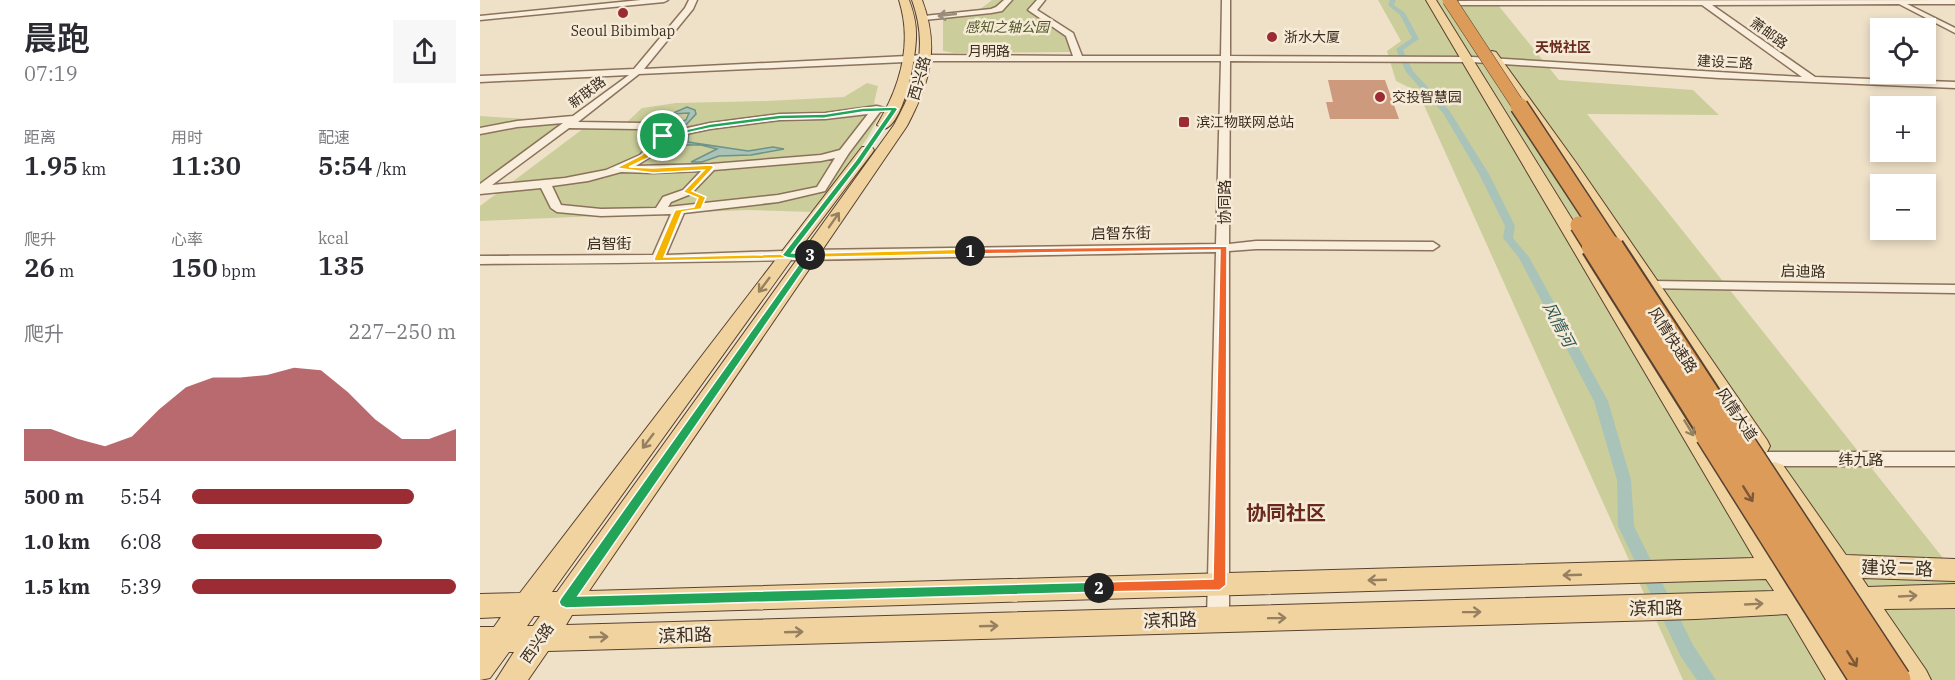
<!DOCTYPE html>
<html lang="zh">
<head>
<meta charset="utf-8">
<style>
  :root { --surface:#fff; --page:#f7f7f7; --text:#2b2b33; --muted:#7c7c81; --accent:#9b2c33 }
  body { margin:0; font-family:"IBM Plex Serif","Noto Sans SC",serif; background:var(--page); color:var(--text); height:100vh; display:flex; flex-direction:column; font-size:22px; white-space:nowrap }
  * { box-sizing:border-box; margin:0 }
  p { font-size:20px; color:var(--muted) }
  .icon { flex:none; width:33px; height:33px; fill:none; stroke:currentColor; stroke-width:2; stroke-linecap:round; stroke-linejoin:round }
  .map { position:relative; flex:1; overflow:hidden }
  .drawer { display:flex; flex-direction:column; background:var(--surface); width:480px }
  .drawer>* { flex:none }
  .buttons { position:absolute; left:1390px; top:18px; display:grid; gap:12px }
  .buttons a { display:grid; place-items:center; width:66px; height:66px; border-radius:0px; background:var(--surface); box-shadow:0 3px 9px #0003; font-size:30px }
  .pin { position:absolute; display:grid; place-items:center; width:51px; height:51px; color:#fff; margin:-26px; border:3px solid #fff; border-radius:50%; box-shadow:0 2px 6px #0007 }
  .km { position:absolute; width:30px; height:30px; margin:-15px; border-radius:50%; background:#222; color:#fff; font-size:16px; line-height:30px; text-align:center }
  .round { display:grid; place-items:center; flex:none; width:63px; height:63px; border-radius:0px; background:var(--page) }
  .headline { display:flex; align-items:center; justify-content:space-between; height:102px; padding:0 24px }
  h1 { font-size:33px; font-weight:600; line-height:45px }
  .stats { display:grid; grid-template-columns:repeat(3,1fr); gap:9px; height:102px; padding:6px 24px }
  .stats div { display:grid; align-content:center }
  .stats b { font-size:26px; font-weight:600 }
  .stats small { font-size:16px; font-weight:400 }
  .stats p { font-size:16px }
  .chart { height:168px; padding:12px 24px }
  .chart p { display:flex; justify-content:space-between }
  .chart svg { width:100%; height:108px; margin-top:6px; fill:var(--accent); opacity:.7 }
  ul { padding:0 24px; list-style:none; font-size:20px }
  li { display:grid; grid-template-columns:96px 72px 1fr; align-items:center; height:45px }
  li i { height:15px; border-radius:8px; background:var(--accent) }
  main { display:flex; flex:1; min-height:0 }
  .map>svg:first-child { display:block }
  .green { fill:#cbce9b }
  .water { fill:#a9c3b9; stroke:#6f9287; stroke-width:1.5 }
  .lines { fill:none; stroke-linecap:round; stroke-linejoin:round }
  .canal { fill:#a9c3b9; fill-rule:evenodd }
  .building { fill:#cd9a7d }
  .minor-casing { stroke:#8b725c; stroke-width:3 }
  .major-casing { stroke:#594130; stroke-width:2 }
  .minor { fill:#f9eedb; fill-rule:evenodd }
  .major { fill:#f1d3a0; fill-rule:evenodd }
  .highway-bridge-far3-casing { stroke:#594130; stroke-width:14; stroke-linecap:butt }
  .highway-bridge-far2-casing { stroke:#594130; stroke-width:20; stroke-linecap:butt }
  .highway-bridge-far1-casing { stroke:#594130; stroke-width:26; stroke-linecap:butt }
  .highway-bridge-casing { stroke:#594130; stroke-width:32; stroke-linecap:butt }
  .highway-bridge-far3 { stroke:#dd9b59; stroke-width:13 }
  .highway-bridge-far2 { stroke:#dd9b59; stroke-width:17 }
  .highway-bridge-far1 { stroke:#dd9b59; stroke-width:22 }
  .highway-bridge { stroke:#dd9b59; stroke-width:29 }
  .oneway { stroke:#9a8d7e }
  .oneway2 { stroke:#968060 }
  .oneway3 { stroke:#7c5837 }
  .split-1 { fill:#f5b400; stroke:#fff; stroke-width:1.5 }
  .split-2 { fill:#f0652b; stroke:#fff; stroke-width:1.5 }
  .split-3 { fill:#22a559; stroke:#fff; stroke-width:1.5 }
  .split-4 { fill:#22a559; stroke:#fff; stroke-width:1.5 }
  .poi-dot { fill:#9b2c33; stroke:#f6ebd7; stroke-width:2 }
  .labels { text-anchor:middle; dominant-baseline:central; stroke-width:5; stroke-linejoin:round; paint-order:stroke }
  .far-park-label { font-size:14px; font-style:italic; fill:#4f5826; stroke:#f6ebd7 }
  .far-poi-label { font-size:14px; fill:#3b2c20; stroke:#f6ebd7; text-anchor:start }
  .far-street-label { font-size:14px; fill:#3b2c20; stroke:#f6ebd7 }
  .far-neighbourhood-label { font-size:14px; font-weight:bold; fill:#682a1f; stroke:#f6ebd7 }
  .street-label { font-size:15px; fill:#3b2c20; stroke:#f6ebd7 }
  .water-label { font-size:16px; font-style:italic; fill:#2f5b56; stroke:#f6ebd7 }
  .near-street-label { font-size:18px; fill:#3b2c20; stroke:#f6ebd7 }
  .near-neighbourhood-label { font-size:20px; font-weight:bold; fill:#682a1f; stroke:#f6ebd7 }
</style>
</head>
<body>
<main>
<section class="drawer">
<div class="headline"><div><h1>晨跑</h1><p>07:19</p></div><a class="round"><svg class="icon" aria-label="share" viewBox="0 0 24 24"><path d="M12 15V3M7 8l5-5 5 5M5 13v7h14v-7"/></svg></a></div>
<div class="stats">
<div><p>距离</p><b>1.95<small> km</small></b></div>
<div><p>用时</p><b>11:30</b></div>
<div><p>配速</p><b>5:54<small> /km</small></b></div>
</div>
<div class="stats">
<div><p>爬升</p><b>26<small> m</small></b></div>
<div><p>心率</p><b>150<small> bpm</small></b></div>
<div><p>kcal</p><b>135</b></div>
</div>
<div class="chart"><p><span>爬升</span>227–250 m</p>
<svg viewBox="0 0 160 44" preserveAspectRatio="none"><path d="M0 44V31L10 31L20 35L30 38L40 34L50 23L60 14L70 10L80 10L90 9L100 6L110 7L120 16L130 27L140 35L150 35L160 31V44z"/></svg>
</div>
<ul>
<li><b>500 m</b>5:54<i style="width:84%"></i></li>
<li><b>1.0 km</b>6:08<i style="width:72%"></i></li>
<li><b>1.5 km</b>5:39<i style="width:100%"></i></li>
</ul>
</section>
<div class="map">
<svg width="1475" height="680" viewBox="0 0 1475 680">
  <rect width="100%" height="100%" fill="#efe1c8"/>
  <g class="green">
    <polygon points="512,0 564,0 555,11 592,42 591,52 474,53 463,51 463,18 499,10"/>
    <polygon points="898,0 1014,0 1079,80 1213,90 1239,115 1107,114 1179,201 1475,573 1475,680 1203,680 938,92 916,81 907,51 921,41"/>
    <polygon points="387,83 398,86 394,103 403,109 388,137 335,212 268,210 0,221 0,206 108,125 144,125 162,108 196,103 286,101 364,97"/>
    <polygon points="0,116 46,119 55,123 89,120 0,185"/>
  </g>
  <polygon class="water" points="207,107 215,110 216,114 204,127 209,129 208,142 268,151 293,147 304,149 271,155 239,156 222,162 211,162 237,149 221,145 188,145 200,136 194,130 183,130 180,128 206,120 209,113 191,114"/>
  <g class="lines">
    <polygon class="canal" points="910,0 916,0 914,5 925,13 939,39 923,50 933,71 969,110 1009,174 1035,226 1033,238 1049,257 1128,401 1151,480 1154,526 1213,645 1236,680 1217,680 1201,657 1138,526 1137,480 1114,401 1039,258 1023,238 1025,226 999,174 963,113 926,72 916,49 932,38 920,15 908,5"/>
  </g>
  <polygon class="building" points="848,80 905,80 919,119 850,119 846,102 853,102"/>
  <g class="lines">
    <defs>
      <g id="minor">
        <polygon points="161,0 188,0 184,2 0,20 0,16"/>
        <path d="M209,0H217L213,9L164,69L447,55L593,56L586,36L548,10L557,0H565L557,10L593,33L602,56H741L742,0H750V56L992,57L1322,77L1222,5H979L975,3L979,1L1475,0V4H1427L1475,28V33L1419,4L1232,5L1335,77L1475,82V88L1239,78L992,62L750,61L749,244L776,241L953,242L959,246L953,250L776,249L749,251V619L745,626L738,628L731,626L727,619L736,252C491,256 245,263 0,264V256L173,255L191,214L121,216L77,212L71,208L61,188L0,194V184L83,123L37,127L0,134V128L37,121L93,116L149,75L0,82V76L154,69L205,8ZM447,61H741L736,244L330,250L186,255L204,213L298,202L345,191L369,153L400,112L408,109L397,106L345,113L300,114L230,123L184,133L161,123L98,122L159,74ZM388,114L360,150L341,155L231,164L156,166L170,157L187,138L230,129L300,120L345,119ZM89,128L159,129L177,137L160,155L126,170L85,178L12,185ZM355,158L337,187L298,195L188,207L191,202L211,194L234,170L341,161ZM221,171L203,190L183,197L176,208L121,209L81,205L72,186L108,181L141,172L173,173Z"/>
        <polygon points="524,0 532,0 522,11 511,13 444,20 440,18 444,16 511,9 516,7"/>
        <polygon points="1171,281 1475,285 1475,293 1166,288 1164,285 1166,282"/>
        <polygon points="1287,452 1475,452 1475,466 1287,466 1281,464 1278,459 1281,454"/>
      </g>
      <g id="major">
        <path d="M419,0H429C433,11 436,21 436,33C437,52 425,124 404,129L397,125C420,87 433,44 419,0Z"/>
        <path d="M432,0H442C460,48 450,82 427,126L109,591L1274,558L946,0H956L1301,556L1338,555L1283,471L1287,465L1295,462L1303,465L1366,555L1475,559V581L1382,578L1388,587L1475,584V608L1404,609L1446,670L1451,680H1419L1374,611L1337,613L1377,680H1346L1307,614L1216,619L68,651L48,680H16L34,652H29L10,678L0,680V627H14L21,617L0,618V594L40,593L382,147H392L394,150L392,153L312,259L72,592H77L414,125C437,83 449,48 432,0ZM1352,577L1359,588L1322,590L1315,578ZM1286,579L1294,591L86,625L92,615ZM54,616H60L53,626H47Z"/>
        <polygon points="1012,51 1016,52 1097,164 1287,440 1290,446 1287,452 1279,454 1271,452 1085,167 1006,54"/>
      </g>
    </defs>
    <use href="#minor" class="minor-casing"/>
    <use href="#major" class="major-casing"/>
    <use href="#minor" class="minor"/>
    <use href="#major" class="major"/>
    <defs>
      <polyline id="highway-bridge-far3" points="969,0 1040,108"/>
      <g id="highway-bridge-far2">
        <polyline points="1039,106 1133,249"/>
        <polyline points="1099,225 1114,249"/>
      </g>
      <g id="highway-bridge-far1">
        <polyline points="1113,247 1231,435"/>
        <polyline points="1132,247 1255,435"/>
      </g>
      <g id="highway-bridge">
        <polyline points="1230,434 1385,680"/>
        <polyline points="1254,434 1416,680"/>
      </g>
    </defs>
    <use href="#highway-bridge-far3" class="highway-bridge-far3-casing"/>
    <use href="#highway-bridge-far2" class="highway-bridge-far2-casing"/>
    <use href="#highway-bridge-far1" class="highway-bridge-far1-casing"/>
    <use href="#highway-bridge" class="highway-bridge-casing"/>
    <use href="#highway-bridge-far3" class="highway-bridge-far3"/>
    <use href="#highway-bridge-far2" class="highway-bridge-far2"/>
    <use href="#highway-bridge-far1" class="highway-bridge-far1"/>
    <use href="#highway-bridge" class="highway-bridge"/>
  </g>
  <defs><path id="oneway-shaft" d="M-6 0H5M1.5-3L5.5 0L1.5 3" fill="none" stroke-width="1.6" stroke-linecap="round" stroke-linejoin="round" transform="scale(1.5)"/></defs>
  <use class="oneway" href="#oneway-shaft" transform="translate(467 15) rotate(174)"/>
  <g class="oneway2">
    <use href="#oneway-shaft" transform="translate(354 220) rotate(-55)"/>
    <use href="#oneway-shaft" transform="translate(284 285) rotate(127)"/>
    <use href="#oneway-shaft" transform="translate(1209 428) rotate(59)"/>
    <use href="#oneway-shaft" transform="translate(168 441) rotate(127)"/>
    <use href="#oneway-shaft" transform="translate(1092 575) rotate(178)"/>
    <use href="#oneway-shaft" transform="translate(897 580) rotate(178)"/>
    <use href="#oneway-shaft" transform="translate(1428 596) rotate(-3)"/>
    <use href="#oneway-shaft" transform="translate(1274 604) rotate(-3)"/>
    <use href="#oneway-shaft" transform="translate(992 612) rotate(-1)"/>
    <use href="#oneway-shaft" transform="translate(797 618) rotate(-1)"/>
    <use href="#oneway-shaft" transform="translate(509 626) rotate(-2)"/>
    <use href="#oneway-shaft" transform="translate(314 632) rotate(-2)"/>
    <use href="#oneway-shaft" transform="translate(119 637) rotate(-2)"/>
  </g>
  <g class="oneway3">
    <use href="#oneway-shaft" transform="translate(1268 494) rotate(58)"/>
    <use href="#oneway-shaft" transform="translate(1372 659) rotate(58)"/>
  </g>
  <polygon class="split-1" points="183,134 186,136 168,158 149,167 173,168 231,165 234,167 212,191 226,197 221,209 202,212 184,257 490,249 494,251 490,254 175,261 174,259 195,210 214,207 218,198 203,192 224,170 173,173 136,168 162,155"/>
  <polygon class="split-2" points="747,246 746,585 740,590 614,592 612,588 614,584 619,582 733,579 740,250 490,254 485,251 490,249"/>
  <polygon class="split-3" points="327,253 334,255 98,596 619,582 623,584 625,588 623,592 86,608 81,606 79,602 81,598"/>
  <path class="split-4" d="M415,107L418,109L381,163L312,253H333L334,255C327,259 309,260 302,255L376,160L410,111L383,112L345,118L300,119L230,128L183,138L179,136L230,124L300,115L345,114L383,108Z"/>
  <g class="poi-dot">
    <circle cx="143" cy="13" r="6"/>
    <circle cx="792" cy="37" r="6"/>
    <circle cx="900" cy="97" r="6"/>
    <rect x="698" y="116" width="12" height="12" rx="3"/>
  </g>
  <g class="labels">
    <g class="far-park-label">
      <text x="527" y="27">感知之轴公园</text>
    </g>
    <g class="far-poi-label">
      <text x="143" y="31" text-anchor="middle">Seoul Bibimbap</text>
      <text x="804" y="37">浙水大厦</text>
      <text x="912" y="97">交投智慧园</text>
      <text x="716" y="122">滨江物联网总站</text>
    </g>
    <g class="far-street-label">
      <text transform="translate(1289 33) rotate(36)">萧邮路</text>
      <text x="509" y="51">月明路</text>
      <text transform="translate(1245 62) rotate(3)">建设三路</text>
      <text transform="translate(107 92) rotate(-37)">新联路</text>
    </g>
    <g class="far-neighbourhood-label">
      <text x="1083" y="47">天悦社区</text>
    </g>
    <g class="street-label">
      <text transform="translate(439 78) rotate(-74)">西兴路</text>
      <text transform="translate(744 202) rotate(-90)">协同路</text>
      <text transform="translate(641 233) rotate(-1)">启智东街</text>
      <text x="129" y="243">启智街</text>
      <text transform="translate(1323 271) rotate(1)">启迪路</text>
      <text transform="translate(1193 340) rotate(57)">风情快速路</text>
      <text transform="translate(1257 414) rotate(56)">风情大道</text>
      <text x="1381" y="459">纬九路</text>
      <text transform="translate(57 643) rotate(-55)">西兴路</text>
    </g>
    <g class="water-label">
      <text transform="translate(1079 324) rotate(62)">风情河</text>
    </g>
    <g class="near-street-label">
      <text transform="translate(1417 568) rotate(2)">建设二路</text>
      <text transform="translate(1176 608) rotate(-1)">滨和路</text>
      <text transform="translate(690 620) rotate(-2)">滨和路</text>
      <text transform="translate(205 635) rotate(-2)">滨和路</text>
    </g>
    <g class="near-neighbourhood-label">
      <text x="806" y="512">协同社区</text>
    </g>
  </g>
</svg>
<div class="buttons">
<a><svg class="icon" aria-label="locate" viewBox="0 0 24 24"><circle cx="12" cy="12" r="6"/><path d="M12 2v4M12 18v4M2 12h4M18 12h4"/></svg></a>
<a>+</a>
<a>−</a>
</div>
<div class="pin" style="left:183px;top:136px;background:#1e9e55"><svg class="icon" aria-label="arrive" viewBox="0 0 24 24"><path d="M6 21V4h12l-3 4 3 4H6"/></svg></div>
<b class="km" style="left:490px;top:251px">1</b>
<b class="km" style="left:619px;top:588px">2</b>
<b class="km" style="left:330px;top:255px">3</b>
</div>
</main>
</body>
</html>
